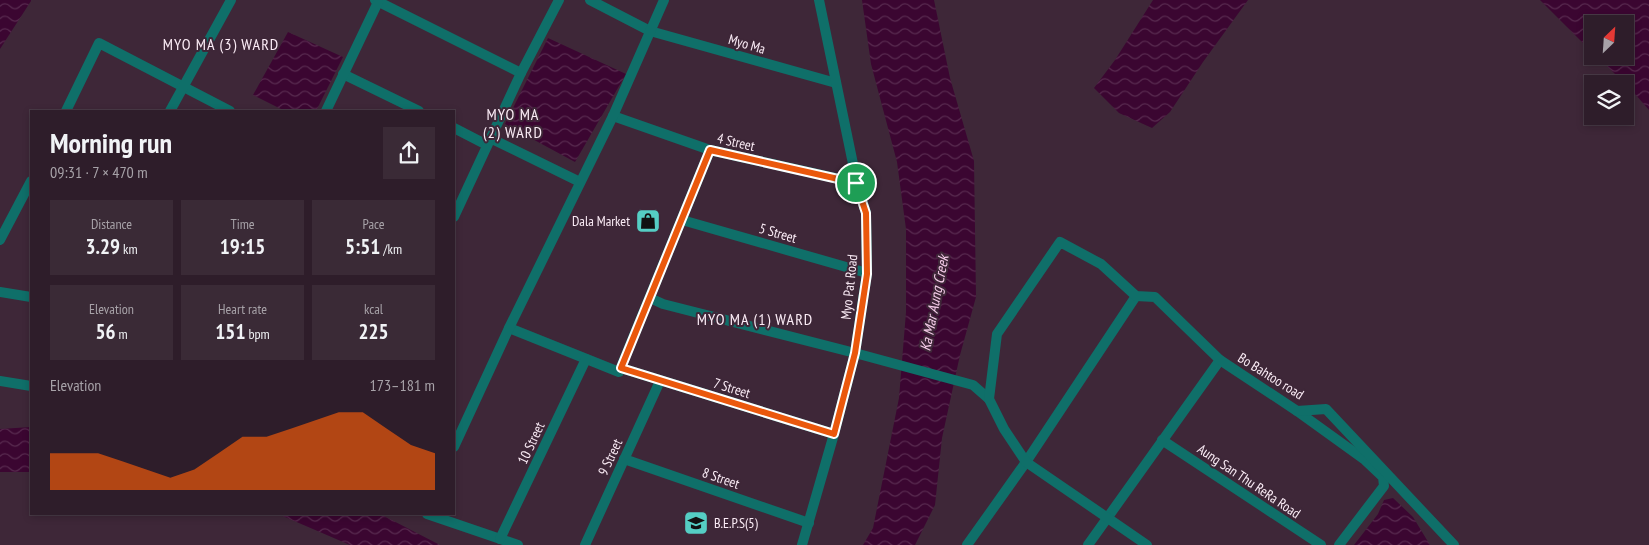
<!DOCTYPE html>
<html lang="en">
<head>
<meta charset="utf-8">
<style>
  :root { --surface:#2e1d2a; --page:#3a2a36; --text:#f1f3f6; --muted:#a7a2a8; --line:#493b47; --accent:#ea580c }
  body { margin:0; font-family:"PT Sans Narrow",sans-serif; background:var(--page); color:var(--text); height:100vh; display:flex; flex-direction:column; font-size:19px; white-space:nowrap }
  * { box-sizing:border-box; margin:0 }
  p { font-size:16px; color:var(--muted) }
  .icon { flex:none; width:28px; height:28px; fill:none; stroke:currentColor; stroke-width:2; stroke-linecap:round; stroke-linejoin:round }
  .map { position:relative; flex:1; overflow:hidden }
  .sheet { position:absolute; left:30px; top:110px; width:425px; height:405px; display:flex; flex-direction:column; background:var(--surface); border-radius:0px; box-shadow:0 2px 8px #0003,0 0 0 1px var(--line) }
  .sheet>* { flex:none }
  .needle { width:32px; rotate:25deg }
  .fabs { position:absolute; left:1584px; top:15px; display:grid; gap:10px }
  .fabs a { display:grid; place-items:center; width:50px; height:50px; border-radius:0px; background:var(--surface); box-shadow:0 2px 8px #0003,0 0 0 1px var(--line); font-size:25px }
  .pin { position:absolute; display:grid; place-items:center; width:42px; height:42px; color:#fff; margin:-21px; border:2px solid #fff; border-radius:50%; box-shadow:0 1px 5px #0007 }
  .round { display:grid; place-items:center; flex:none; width:52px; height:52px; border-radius:0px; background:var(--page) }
  .headline { display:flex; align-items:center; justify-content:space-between; height:85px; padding:0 20px }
  h1 { font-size:28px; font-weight:700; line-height:38px }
  .metrics { display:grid; grid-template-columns:repeat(3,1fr); gap:8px; height:85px; padding:5px 20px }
  .metrics div { display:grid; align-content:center; border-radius:0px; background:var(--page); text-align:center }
  .metrics b { font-size:21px; font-weight:700 }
  .metrics small { font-size:14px; font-weight:400 }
  .metrics p { font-size:14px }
  .chart { height:140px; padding:10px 20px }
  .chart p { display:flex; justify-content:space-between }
  .chart svg { width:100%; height:90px; margin-top:5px; fill:var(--accent); opacity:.7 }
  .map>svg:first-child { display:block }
  .water { fill:url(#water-waves) }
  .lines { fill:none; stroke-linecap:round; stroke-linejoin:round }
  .street { stroke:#0f6f69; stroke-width:10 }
  .route-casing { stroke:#fff; stroke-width:10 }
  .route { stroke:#ea580c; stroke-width:6 }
  .labels { text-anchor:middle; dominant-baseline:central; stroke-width:4; stroke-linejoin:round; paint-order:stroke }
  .street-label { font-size:14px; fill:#fbecf6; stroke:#3e2738 }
  .poi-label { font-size:14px; fill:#fbecf6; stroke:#3e2738; text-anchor:end }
  .water-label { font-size:15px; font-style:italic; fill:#f6cdea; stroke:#3e2738 }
  .quarter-label { font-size:16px; letter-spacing:1px; fill:#fbecf6; stroke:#3e2738 }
</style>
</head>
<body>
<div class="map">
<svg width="1649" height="545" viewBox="0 0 1649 545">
  <defs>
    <pattern id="water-waves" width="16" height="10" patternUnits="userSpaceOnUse" patternTransform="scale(1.25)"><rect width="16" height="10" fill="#3b0631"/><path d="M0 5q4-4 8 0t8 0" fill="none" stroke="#582a4f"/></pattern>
  </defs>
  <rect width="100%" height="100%" fill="#3e2738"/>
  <g class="water">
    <polygon points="0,0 31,0 31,1 0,49"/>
    <polygon points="862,0 934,0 950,78 974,161 976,297 960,355 942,438 935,505 915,545 863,545 873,528 899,398 906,312 906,229 897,162 871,64"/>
    <polygon points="1153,0 1248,0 1203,62 1170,112 1152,128 1119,113 1094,88 1115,60"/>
    <polygon points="1540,0 1649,0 1649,110 1635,94 1597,56 1625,56 1625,24 1592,24 1592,52"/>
    <polygon points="288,32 343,57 316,111 285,111 253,95"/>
    <polygon points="548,38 626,74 575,162 505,124"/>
    <polygon points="31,427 31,472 0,472 0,429"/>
    <polygon points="1393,498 1413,517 1430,545 1354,545 1378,514 1384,500"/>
    <polygon points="278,514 380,514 440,545 350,545"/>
  </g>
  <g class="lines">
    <g class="street">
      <polyline points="375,0 521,73"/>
      <polyline points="590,0 650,31 836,83"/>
      <polyline points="343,74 419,111"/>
      <polyline points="66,111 99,43 230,111"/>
      <polyline points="170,111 231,0"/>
      <polyline points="326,111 378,2"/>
      <polyline points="613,116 710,150 857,183"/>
      <polyline points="454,128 487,145"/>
      <polyline points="490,138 580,182"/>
      <polyline points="454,217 521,73 559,0"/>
      <polyline points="682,220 867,273"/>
      <polyline points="0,240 31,181"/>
      <polyline points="0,292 31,297"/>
      <polyline points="650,298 663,304 855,353 973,385 989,399"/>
      <polyline points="509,328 619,372 710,150"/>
      <polyline points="621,368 834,434"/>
      <polyline points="0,381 31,386"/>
      <polyline points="1297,411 1365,460 1383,477 1384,486 1339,545"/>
      <polyline points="1162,440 1321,545"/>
      <polyline points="454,447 509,328 613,116 664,0"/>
      <polyline points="624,459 809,523"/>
      <polyline points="427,514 518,545"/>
      <polyline points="500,539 586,359"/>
      <polyline points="585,545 660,381"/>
      <polyline points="802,545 834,434 855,353 867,273 866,213 857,183 819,0"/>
      <polyline points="967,545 1026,462 1136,296"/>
      <polyline points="1088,545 1220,360"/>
      <polyline points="1147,545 1026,462 1004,429 989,399 997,334 1060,242 1101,264 1136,296 1155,297 1220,360 1297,411 1326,409 1454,545"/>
    </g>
  </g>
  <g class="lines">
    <defs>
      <polygon id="route" points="710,150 856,183 866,213 867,274 855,353 834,434 621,368"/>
    </defs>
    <use href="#route" class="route-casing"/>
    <use href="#route" class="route"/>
  </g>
  <defs>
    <symbol id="shop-square" viewBox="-11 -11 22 22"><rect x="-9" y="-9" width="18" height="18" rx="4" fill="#55cec4" stroke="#3e2738"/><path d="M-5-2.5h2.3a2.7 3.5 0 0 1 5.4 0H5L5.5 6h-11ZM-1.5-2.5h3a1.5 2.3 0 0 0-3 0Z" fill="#111"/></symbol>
    <symbol id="school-square" viewBox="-11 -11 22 22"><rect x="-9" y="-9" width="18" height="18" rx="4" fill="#55cec4" stroke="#3e2738"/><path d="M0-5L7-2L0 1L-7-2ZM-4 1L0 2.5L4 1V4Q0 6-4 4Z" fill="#111"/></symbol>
  </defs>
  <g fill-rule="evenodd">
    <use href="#shop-square" x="634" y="207" width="28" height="28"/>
    <use href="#school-square" x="682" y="509" width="28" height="28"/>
  </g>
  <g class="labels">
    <g class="street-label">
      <text transform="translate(747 44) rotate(16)">Myo Ma</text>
      <text transform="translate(736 142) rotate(13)">4 Street</text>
      <text transform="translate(778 233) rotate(16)">5 Street</text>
      <text transform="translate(849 287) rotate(-84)">Myo Pat Road</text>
      <text transform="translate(1271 376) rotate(32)">Bo Bahtoo road</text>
      <text transform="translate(732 388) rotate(17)">7 Street</text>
      <text transform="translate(531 443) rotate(-65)">10 Street</text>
      <text transform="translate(610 457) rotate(-65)">9 Street</text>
      <text transform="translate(721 478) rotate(19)">8 Street</text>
      <text transform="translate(1249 481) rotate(34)">Aung San Thu ReRa Road</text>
    </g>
    <g class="poi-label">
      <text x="630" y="221">Dala Market</text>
      <text x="714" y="523" text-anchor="start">B.E.P.S(5)</text>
    </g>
    <g class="water-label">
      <text transform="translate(934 303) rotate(-79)">Ka Mar Aung Creek</text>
    </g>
    <g class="quarter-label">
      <text x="221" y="44">MYO MA (3) WARD</text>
      <text x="513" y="114">MYO MA<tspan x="513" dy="18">(2) WARD</tspan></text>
      <text x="755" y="319">MYO MA (1) WARD</text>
    </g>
  </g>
</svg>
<div class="fabs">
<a><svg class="needle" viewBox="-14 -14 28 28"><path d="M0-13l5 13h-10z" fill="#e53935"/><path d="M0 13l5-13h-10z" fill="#a7a2a8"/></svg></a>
<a><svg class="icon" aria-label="layers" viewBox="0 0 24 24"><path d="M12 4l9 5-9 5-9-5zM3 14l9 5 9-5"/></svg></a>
</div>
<div class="pin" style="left:856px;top:183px;background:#1e9e55"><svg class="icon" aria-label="arrive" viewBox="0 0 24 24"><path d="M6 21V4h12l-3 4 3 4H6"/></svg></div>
<section class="sheet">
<div class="headline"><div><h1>Morning run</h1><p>09:31 · 7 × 470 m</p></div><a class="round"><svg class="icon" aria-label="share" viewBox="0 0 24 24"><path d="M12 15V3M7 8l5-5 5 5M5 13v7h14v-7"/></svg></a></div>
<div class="metrics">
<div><p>Distance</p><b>3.29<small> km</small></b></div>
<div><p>Time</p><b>19:15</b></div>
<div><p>Pace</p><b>5:51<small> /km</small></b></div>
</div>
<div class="metrics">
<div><p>Elevation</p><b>56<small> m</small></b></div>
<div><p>Heart rate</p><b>151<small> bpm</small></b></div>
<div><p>kcal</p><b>225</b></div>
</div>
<div class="chart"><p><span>Elevation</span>173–181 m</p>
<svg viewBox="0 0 160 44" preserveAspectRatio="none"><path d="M0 44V26L10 26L20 26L30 30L40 34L50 38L60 34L70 26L80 18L90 18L100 14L110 10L120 6L130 6L140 14L150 22L160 26V44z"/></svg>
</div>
</section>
</div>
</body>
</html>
